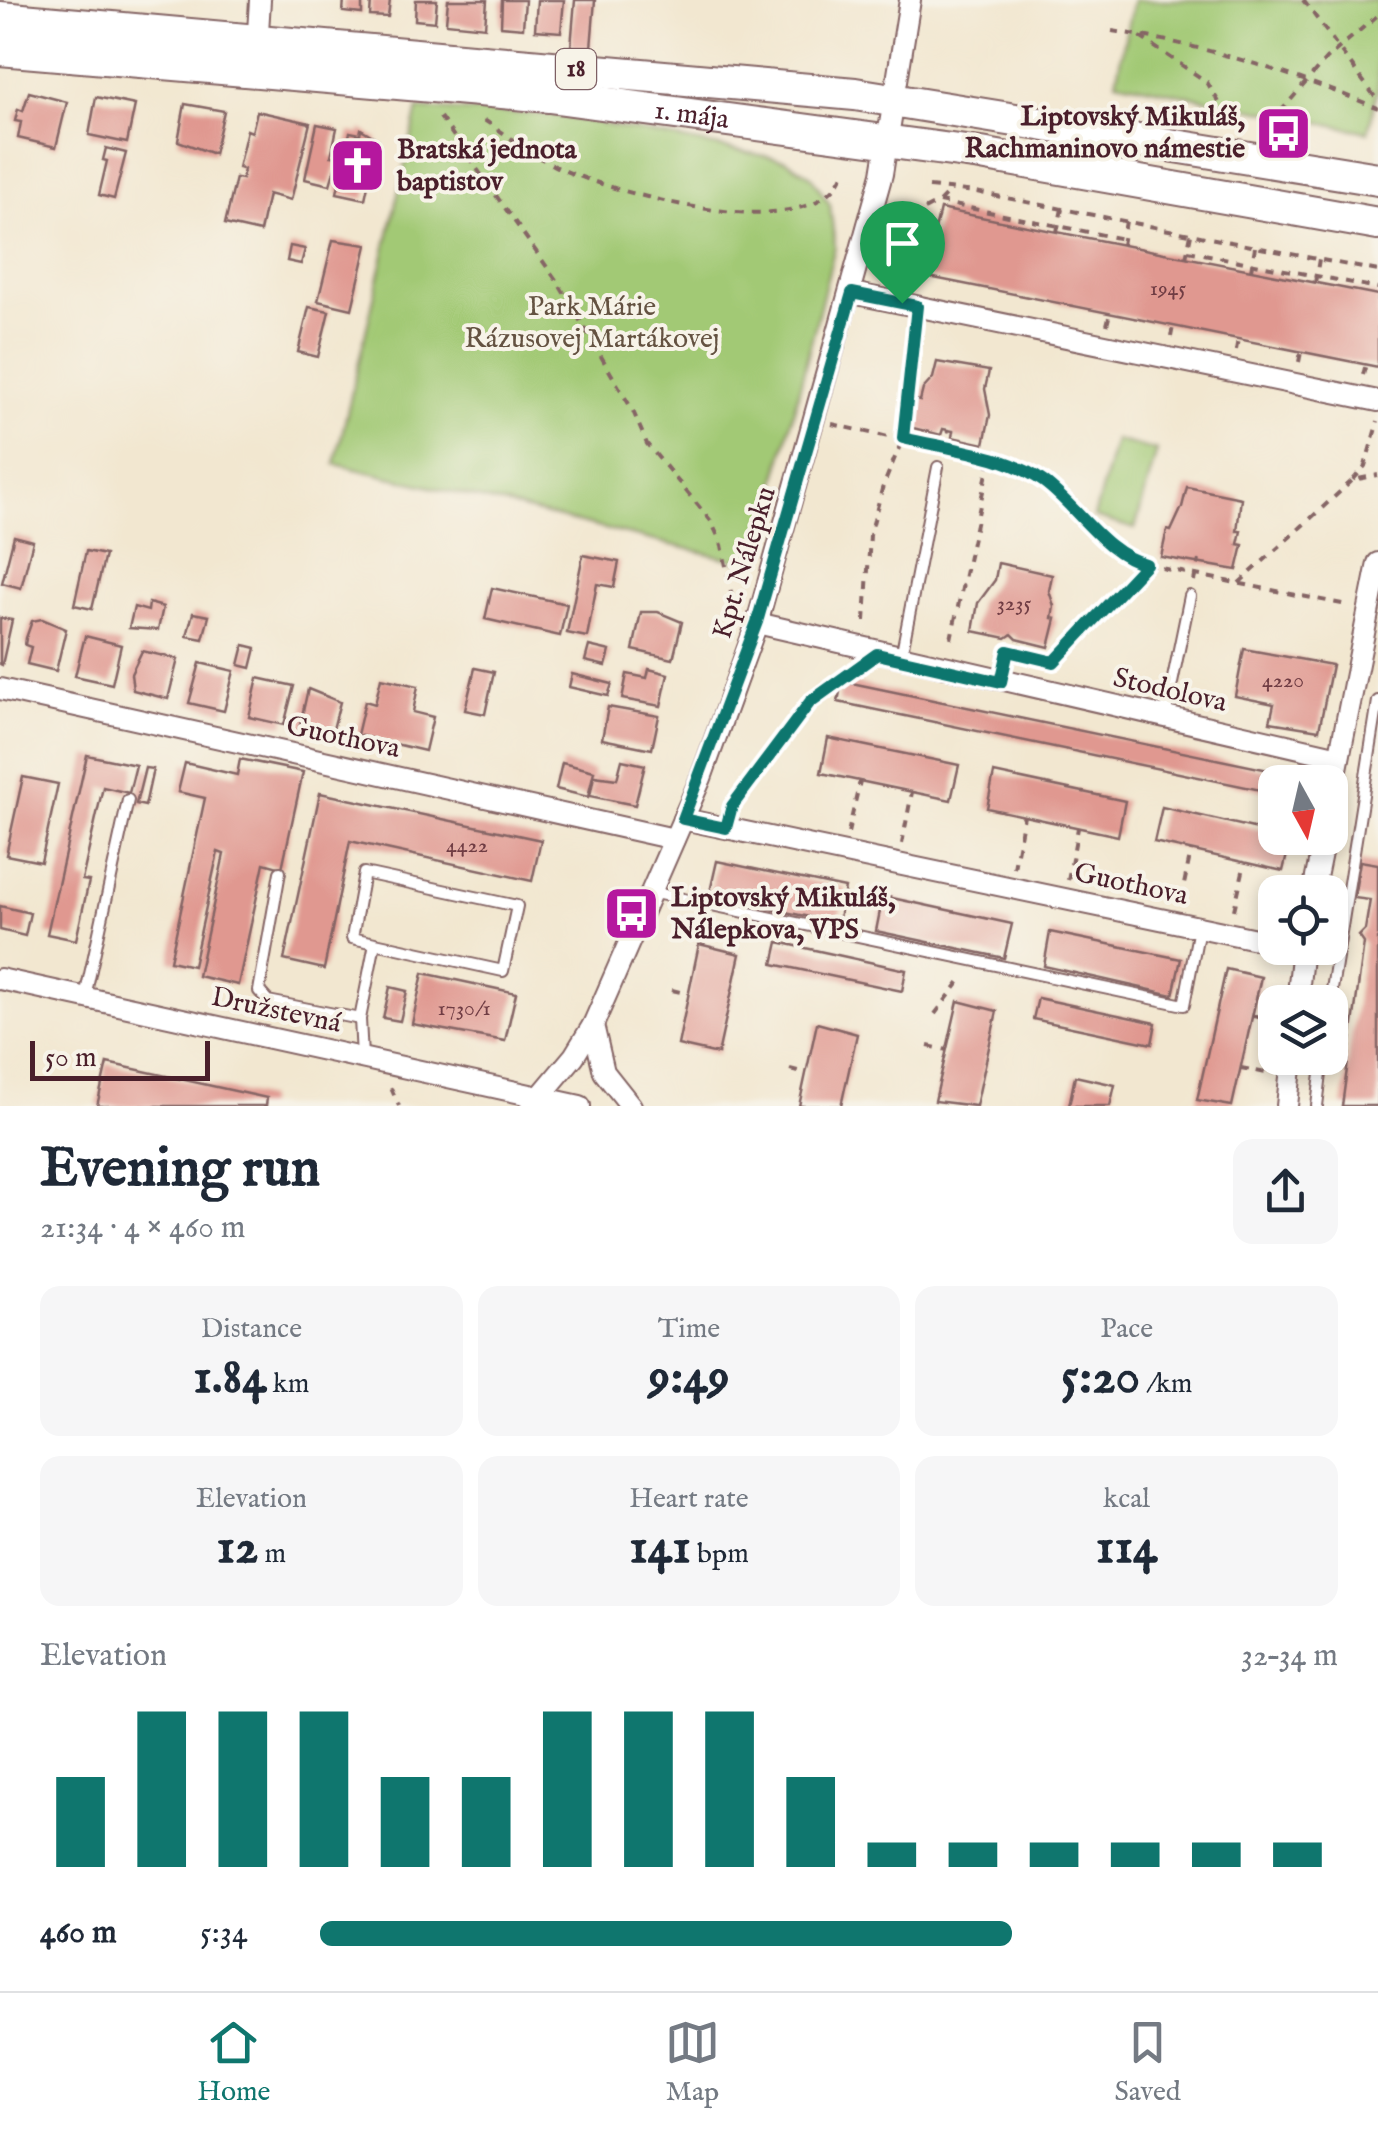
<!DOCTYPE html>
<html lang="en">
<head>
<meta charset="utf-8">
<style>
  :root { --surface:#fff; --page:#f6f6f7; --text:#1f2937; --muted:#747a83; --line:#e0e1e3; --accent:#0f766e }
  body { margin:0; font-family:"IM FELL English",serif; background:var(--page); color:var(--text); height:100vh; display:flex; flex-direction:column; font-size:38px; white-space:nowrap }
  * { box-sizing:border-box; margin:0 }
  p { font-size:32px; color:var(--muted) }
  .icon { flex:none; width:55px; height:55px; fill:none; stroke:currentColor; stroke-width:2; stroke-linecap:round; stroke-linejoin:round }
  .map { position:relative; height:1106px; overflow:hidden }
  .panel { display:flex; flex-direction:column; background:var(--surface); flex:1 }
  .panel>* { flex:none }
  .needle { width:65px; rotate:172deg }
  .buttons { position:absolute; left:1258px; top:765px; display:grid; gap:20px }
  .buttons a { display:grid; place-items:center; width:90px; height:90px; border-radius:20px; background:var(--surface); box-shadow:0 5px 15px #0003; font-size:50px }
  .scale { position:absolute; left:30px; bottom:25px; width:180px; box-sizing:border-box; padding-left:10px; border:5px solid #4a1f2b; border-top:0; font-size:28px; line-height:35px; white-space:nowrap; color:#4a1f2b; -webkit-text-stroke:8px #f7f3e8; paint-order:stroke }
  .pin { position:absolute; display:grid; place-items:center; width:85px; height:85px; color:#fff; margin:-102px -42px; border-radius:50% 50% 50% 0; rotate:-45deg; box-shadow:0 0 10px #0007 }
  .pin .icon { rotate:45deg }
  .round { display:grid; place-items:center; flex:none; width:105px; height:105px; border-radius:20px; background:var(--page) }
  .head { display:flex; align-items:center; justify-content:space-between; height:170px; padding:0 40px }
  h1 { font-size:55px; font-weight:800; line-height:75px }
  .stats { display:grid; grid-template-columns:repeat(3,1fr); gap:15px; height:170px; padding:10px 40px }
  .stats div { display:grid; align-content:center; border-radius:20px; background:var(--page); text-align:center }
  .stats b { font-size:50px; font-weight:800 }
  .stats small { font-size:28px; font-weight:400 }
  .stats p { font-size:28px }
  .chart { height:280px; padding:20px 40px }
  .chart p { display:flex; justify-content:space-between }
  .chart svg { width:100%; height:180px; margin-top:10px; stroke:var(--accent); stroke-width:6 }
  ul { padding:0 40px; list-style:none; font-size:32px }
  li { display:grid; grid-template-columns:160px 120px 1fr; align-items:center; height:75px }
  li i { height:25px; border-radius:12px; background:var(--accent) }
  .tab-bar { display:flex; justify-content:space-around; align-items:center; height:140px; border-top:2px solid var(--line); background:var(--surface); font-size:28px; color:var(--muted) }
  .tab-bar a { display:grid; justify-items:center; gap:5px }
  .tab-bar .on { color:var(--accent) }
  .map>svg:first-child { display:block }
  .green { fill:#a2c974; stroke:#767450; stroke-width:2.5 }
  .building { fill:#e09890 }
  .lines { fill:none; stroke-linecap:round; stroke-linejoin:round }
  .service-casing { stroke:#856565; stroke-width:14 }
  .minor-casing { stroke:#856565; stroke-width:24 }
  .primary-casing { stroke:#856565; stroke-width:36 }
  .path { stroke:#856565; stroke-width:4; stroke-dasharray:8 8; stroke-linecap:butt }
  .service { stroke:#fff; stroke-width:10 }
  .minor { stroke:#fff; stroke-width:20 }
  .primary { stroke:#fff; stroke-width:32 }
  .route-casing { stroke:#fff; stroke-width:20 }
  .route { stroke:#0f766e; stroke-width:12 }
  .labels { text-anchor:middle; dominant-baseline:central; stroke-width:8; stroke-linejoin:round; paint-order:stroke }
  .number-label { font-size:22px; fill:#703d44 }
  .shield { fill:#f7f3e8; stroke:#7e5f64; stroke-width:2.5 }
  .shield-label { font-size:25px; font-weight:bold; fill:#4a1f2b }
  .street-label { font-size:28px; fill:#4a1f2b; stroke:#f7f3e8 }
  .poi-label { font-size:28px; font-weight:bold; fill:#4a1f2b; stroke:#f7f3e8; text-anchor:start }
  .park-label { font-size:28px; fill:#645241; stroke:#f7f3e8 }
</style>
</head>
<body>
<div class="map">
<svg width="1378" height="1106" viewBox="0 0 1378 1106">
  <rect width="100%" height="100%" fill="#f7f3e8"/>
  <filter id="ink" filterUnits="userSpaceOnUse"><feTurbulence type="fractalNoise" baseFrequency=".01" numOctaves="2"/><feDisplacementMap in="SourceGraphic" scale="20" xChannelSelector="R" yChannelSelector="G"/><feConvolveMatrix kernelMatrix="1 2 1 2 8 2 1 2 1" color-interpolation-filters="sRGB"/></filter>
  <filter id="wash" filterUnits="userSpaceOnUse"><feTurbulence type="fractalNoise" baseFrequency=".0048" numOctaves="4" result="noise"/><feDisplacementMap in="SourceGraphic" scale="40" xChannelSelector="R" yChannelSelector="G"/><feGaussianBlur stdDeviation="2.25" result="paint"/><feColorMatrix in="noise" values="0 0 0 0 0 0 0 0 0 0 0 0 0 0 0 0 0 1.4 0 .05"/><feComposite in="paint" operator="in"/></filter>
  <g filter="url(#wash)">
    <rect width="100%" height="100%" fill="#f2e7d0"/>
    <g class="green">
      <polygon points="1133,0 1378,0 1378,87 1368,132 1116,81"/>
      <polygon points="418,109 555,115 786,160 811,176 830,205 835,247 755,565 335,464"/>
      <polygon points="1115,440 1157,451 1135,529 1094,517"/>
    </g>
    <g id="blocks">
      <g class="building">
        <polygon points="344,0 362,0 362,14 343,12"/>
        <polygon points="371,0 390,0 388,17 370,16"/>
        <polygon points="416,0 437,0 435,22 415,20"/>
        <polygon points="448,0 487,0 485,27 446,23"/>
        <polygon points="502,0 525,0 523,28 501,26"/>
        <polygon points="537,0 564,0 561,32 535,30"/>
        <polygon points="575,0 595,0 591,48 571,47"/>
        <polygon points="29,92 67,102 56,147 18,138 21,122 15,121 18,109 23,111"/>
        <polygon points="96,97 135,105 127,143 89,135"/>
        <polygon points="185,104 224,111 214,154 178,141"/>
        <polygon points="257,111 310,123 291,200 268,194 260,232 225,224 236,178 242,179 244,169 238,168 247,130 252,132"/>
        <polygon points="317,124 337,128 331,156 338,157 330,185 305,179"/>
        <polygon points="361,129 378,139 365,199 337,193 350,132 360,134"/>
        <polygon points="106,148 126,153 114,199 99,195 107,161 103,160"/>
        <polygon points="940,209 1378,295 1378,367 924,276"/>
        <polygon points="333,240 367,245 352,309 318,301"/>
        <polygon points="290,246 305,249 301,264 287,261"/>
        <polygon points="309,307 329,311 318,357 298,352"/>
        <polygon points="937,362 989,371 985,389 990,415 984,444 952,437 953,431 943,429 941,435 909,427 915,400 920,401 923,389 933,378"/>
        <polygon points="1187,487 1241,498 1237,531 1241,531 1238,544 1243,545 1237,570 1161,557 1167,530 1171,531 1182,507"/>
        <polygon points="14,536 33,541 21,588 2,583"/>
        <polygon points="86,551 105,555 92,609 74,605"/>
        <polygon points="583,555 619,562 614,587 597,584 587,637 567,633"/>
        <polygon points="998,563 1052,575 1049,591 1054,606 1052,618 1056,619 1049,647 1017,639 1012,634 1006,638 973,631 978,603 995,580"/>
        <polygon points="492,588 567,604 560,636 485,619"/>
        <polygon points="149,603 163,607 158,630 129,628 134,607 148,611"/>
        <polygon points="641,612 658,612 682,622 673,659 633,650"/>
        <polygon points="193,613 209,616 203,639 187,636"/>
        <polygon points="0,618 12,620 2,665 0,664"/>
        <polygon points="42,619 66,629 56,671 27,664 31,647 25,645 26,638 32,621"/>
        <polygon points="85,636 121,645 112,684 75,676"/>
        <polygon points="244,645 256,648 251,668 239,665"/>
        <polygon points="589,646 610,651 606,666 585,661"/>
        <polygon points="1244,649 1332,665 1319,730 1270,722 1274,704 1235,696"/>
        <polygon points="142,651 178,659 168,699 133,690 131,674"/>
        <polygon points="200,663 234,671 224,711 189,703"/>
        <polygon points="475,668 494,672 485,714 465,710"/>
        <polygon points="649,669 668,674 661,706 622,699 627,674 647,678"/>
        <polygon points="572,674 612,684 608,696 569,687"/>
        <polygon points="258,678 294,686 284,725 249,717"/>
        <polygon points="381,678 418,686 413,712 433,717 425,751 357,735 365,701 375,704"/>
        <polygon points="842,681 1297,776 1296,782 1275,782 1275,793 838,702"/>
        <polygon points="308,689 340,702 331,737 299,729"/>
        <polygon points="608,707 659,716 652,749 602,739"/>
        <polygon points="828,738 959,765 951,800 821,773"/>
        <polygon points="87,755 136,765 129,793 103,787 82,880 89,881 76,940 47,934"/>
        <polygon points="240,759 303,772 282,868 264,863 238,985 198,976 224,854 218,852 193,966 170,961 205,798 178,792 185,763 237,775"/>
        <polygon points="622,760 645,765 635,805 590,796 594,776 617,779"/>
        <polygon points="562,763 594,771 588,797 556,789"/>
        <polygon points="145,768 153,769 145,806 136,804"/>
        <polygon points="994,773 1125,801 1118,836 987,808"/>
        <polygon points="23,777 58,784 41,862 6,855"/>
        <polygon points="320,793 541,840 532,881 350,841 324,969 284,960"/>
        <polygon points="1162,807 1275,833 1275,838 1291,838 1283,871 1154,842"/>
        <polygon points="717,861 845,888 838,923 709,896"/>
        <polygon points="1360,861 1378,864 1378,1106 1342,1106 1364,943 1359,936 1365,930 1370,900 1354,898"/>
        <polygon points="883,896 1012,924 1004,958 876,931"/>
        <polygon points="0,906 30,913 25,936 0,930"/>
        <polygon points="1050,932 1181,959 1173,995 1044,966"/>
        <polygon points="778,942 906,970 902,991 773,964"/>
        <polygon points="699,944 740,954 718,1054 678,1045"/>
        <polygon points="1226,969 1261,977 1232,1106 1197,1100"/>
        <polygon points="423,973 516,993 505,1041 412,1024"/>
        <polygon points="390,987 407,991 400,1021 383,1018"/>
        <polygon points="1038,998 1156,1023 1152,1044 1033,1019"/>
        <polygon points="958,1001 997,1011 976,1106 935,1101"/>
        <polygon points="817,1023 857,1034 841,1106 799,1106"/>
        <polygon points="107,1063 267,1098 266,1106 97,1106"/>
        <polygon points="1075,1076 1115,1085 1110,1106 1069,1106"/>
      </g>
    </g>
  </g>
  <g filter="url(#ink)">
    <use href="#blocks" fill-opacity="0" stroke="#856565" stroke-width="2.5"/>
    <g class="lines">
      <defs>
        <g id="service">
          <polyline points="901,657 938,467"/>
          <polyline points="1165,717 1190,596"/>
          <polyline points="280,872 259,991 268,1001 360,1019"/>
          <polyline points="650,892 1184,1005 1199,928"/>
          <polyline points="85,997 128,800"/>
          <polyline points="1330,1002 1378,701"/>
          <polyline points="362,1057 360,1019 375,943 503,971 517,906 364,873 352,938 375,943"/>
          <polyline points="1317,1106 1323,1058"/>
        </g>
        <g id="minor">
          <polyline points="257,48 260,0"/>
          <polyline points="852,293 1378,401"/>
          <polyline points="757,623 1339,757"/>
          <polyline points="0,689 674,839"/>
          <polyline points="1330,804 1378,563"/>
          <polyline points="683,819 1275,943"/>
          <polyline points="1313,892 1324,838"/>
          <polyline points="0,979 580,1106"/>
          <polyline points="1297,1002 1303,948"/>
          <polyline points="593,1025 604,1072 631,1106"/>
          <polyline points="532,1106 574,1056 593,1025 701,778 757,623 882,174 910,0"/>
          <polyline points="1287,1106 1292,1058"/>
        </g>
        <g id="primary">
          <polyline points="0,18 855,94 1378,179"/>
          <path id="s1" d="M0,49L549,96L981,154L1378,224"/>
        </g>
      </defs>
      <use href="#service" class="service-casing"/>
      <use href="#minor" class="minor-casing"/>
      <use href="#primary" class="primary-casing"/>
      <g class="path">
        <polyline points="1303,0 1378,101"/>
        <path d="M1112,31C1203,44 1293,74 1378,108"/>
        <polyline points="1140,37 1207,82 1227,116"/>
        <polyline points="440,117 557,281 633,411 647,444 711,521 722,545 735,613"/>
        <path d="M484,120C509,136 534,157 561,169C616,193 819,254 845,169"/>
        <polyline points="1270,124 1326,59 1378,15"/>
        <polyline points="929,187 976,192 1378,271"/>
        <polyline points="939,202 1123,239"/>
        <polyline points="911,217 939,202 951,190"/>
        <polyline points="1057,232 1062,209"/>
        <polyline points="1122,245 1126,221"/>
        <polyline points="1188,251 1378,288"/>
        <polyline points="1186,258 1191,234"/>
        <polyline points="1251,270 1255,247"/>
        <polyline points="1315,283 1319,259"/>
        <polyline points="1107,325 1110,313"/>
        <polyline points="1171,337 1173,326"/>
        <polyline points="1236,350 1238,339"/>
        <polyline points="1299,362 1301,352"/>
        <polyline points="1363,375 1366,364"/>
        <path d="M832,424L1018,467C1061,492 1101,553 1146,565L1054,662L1008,651L1006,656"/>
        <polyline points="944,448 948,430"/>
        <polyline points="1353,480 1365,466 1378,421"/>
        <polyline points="1146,565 1347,605"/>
        <polyline points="1194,581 1199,560"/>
        <polyline points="1239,583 1353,480 1378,475"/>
        <polyline points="865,621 870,535 882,489 903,438 915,326"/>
        <polyline points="951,639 990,459"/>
        <polyline points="1008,651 1012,634"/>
        <polyline points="731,809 810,702 857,669"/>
        <polyline points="848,833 860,781"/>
        <polyline points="902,844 912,792"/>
        <polyline points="1014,868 1024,816"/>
        <polyline points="1068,880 1078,828"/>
        <polyline points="1181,899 1191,851"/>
        <polyline points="1234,910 1245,863"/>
        <polyline points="672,990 689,994"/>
        <polyline points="935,1014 964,976"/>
        <polyline points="1253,1016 1275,1020"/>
        <polyline points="928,1046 947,1050"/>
        <polyline points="1241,1068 1271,1074"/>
        <polyline points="790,1069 806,1073"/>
        <polyline points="391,1088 399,1106"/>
      </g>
      <use href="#service" class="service"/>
      <use href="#minor" class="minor"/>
      <use href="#primary" class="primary"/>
    </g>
  </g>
  <g class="lines" filter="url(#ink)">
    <defs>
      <path id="route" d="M852,293L917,306L903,438C949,449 1006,454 1044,482C1078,507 1104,554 1146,564L1054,662L1008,651L1001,682L877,654L810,702L732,806L726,828L683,819L757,622Z"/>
    </defs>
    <use href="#route" class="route-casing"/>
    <use href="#route" class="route"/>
  </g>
  <defs>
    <symbol id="bus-square" viewBox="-11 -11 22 22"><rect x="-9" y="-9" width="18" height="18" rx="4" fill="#b5179e" stroke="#f7f3e8"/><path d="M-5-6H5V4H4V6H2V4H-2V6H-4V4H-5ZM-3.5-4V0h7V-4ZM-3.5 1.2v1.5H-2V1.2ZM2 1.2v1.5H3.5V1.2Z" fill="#fff"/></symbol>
    <symbol id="church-square" viewBox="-11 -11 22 22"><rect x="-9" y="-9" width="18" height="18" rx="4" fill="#b5179e" stroke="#f7f3e8"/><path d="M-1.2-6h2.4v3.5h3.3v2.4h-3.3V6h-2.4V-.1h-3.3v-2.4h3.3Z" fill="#fff"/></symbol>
  </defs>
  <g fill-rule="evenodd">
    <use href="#bus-square" x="1252" y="102" width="63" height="63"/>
    <use href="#church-square" x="326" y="134" width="63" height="63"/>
    <use href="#bus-square" x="600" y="882" width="63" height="63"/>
  </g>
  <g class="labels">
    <g class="number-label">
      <text x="1168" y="289">1945</text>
      <text x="1014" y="604">3235</text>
      <text x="1283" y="681">4220</text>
      <text x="467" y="846">4422</text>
      <text x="464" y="1009">1730/1</text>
    </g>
    <rect class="shield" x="556" y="49" width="40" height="40" rx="8"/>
    <g class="shield-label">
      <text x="576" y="69">18</text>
    </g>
    <g class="street-label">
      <text stroke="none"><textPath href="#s1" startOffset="695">1. mája</textPath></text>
      <text transform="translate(745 563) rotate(-73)">Kpt. Nálepku</text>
      <text transform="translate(1170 691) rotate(13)">Stodolova</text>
      <text transform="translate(343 738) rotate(12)">Guothova</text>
      <text transform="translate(1131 885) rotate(12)">Guothova</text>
      <text transform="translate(276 1011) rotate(12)">Družstevná</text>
    </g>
    <g class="poi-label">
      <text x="1245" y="117" text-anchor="end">Liptovský Mikuláš,<tspan x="1245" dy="32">Rachmaninovo námestie</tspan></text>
      <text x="397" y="150">Bratská jednota<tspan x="397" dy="32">baptistov</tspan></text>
      <text x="671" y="898">Liptovský Mikuláš,<tspan x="671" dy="32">Nálepkova, VPS</tspan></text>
    </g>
    <g class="park-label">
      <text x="592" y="307">Park Márie<tspan x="592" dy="32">Rázusovej Martákovej</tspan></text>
    </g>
  </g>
</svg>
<div class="buttons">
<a><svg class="needle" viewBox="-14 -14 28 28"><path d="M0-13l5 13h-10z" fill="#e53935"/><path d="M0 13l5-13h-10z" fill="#747a83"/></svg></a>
<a><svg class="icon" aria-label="locate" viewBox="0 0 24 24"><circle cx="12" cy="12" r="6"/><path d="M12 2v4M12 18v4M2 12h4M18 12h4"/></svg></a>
<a><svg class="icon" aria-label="layers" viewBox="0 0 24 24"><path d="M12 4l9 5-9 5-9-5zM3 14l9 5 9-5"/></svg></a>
</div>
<div class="scale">50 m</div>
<div class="pin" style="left:902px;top:303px;background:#1e9e55"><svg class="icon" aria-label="arrive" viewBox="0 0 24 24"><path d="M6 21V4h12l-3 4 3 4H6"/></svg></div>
</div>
<section class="panel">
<div class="head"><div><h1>Evening run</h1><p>21:34 · 4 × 460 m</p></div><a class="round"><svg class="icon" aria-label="share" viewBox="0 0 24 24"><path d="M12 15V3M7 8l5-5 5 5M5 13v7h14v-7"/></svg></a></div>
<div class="stats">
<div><p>Distance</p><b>1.84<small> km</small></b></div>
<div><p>Time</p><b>9:49</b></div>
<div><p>Pace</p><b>5:20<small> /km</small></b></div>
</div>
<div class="stats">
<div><p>Elevation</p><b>12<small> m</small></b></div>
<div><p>Heart rate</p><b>141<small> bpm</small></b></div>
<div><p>kcal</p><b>114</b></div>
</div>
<div class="chart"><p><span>Elevation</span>32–34 m</p>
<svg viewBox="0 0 160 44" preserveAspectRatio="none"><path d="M5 44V22M15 44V6M25 44V6M35 44V6M45 44V22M55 44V22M65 44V6M75 44V6M85 44V6M95 44V22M105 44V38M115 44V38M125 44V38M135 44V38M145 44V38M155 44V38"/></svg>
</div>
<ul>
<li><b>460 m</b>5:34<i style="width:68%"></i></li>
</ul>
</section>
<nav class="tab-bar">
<a class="on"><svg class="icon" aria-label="home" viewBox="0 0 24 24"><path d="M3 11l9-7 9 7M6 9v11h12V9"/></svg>Home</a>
<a><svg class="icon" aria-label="map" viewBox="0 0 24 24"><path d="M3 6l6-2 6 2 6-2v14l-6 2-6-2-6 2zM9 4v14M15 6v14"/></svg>Map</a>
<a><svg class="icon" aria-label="saved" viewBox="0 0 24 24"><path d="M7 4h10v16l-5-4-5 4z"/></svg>Saved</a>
</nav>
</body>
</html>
